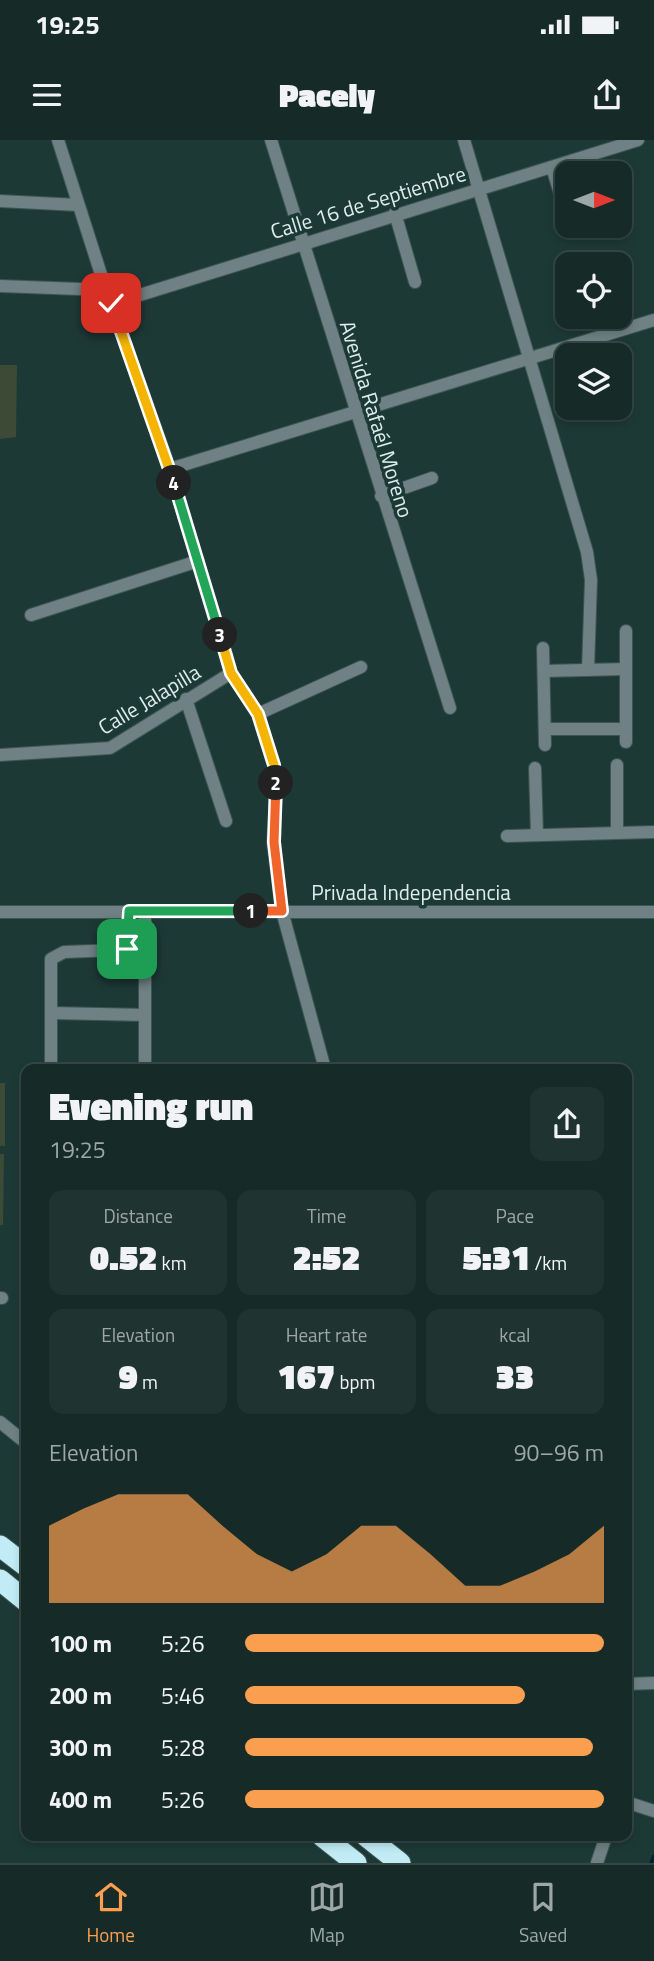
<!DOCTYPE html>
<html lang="en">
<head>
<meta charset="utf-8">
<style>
  :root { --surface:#162b28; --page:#1f3330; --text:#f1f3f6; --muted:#9ea7a8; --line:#354745; --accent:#fa9f4f }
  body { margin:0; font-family:"Titillium Web",sans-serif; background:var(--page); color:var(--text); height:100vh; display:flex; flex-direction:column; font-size:26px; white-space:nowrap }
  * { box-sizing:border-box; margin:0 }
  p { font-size:23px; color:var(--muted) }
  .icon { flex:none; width:38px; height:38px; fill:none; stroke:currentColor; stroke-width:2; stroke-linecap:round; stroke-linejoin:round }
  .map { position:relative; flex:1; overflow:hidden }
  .side { position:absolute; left:21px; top:924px; width:611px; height:777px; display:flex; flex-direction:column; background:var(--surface); border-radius:14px; box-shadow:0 4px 10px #0003,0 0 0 2px var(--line) }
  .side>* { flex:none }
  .needle { width:46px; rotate:90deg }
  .buttons { position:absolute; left:555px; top:21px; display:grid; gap:14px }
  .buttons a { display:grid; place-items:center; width:77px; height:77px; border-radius:14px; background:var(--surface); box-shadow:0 4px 10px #0003,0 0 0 2px var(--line); font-size:35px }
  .pin { position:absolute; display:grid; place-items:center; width:60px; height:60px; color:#fff; margin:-30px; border-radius:14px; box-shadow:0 4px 10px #0006 }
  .km { position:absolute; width:35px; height:35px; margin:-18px; border-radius:50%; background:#222; color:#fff; font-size:19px; line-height:35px; text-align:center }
  .round { display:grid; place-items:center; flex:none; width:74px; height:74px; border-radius:14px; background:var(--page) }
  .summary { display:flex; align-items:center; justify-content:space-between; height:119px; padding:0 28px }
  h1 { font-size:38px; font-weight:800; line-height:52px }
  .stats { display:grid; grid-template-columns:repeat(3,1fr); gap:10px; height:119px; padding:7px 28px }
  .stats div { display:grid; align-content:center; border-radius:14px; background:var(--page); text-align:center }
  .stats b { font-size:35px; font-weight:800 }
  .stats small { font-size:19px; font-weight:400 }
  .stats p { font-size:19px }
  .chart { height:196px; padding:14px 28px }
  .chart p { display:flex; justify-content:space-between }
  .chart svg { width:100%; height:126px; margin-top:7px; fill:var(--accent); opacity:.7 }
  ul { padding:0 28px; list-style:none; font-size:23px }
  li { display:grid; grid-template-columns:112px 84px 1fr; align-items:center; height:52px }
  li i { height:18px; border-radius:9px; background:var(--accent) }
  .status { display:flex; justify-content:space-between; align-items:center; height:49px; padding:0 35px; background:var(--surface); direction:ltr }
  .status svg { height:19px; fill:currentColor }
  header { display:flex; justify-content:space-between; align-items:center; height:91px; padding:0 28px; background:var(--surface); font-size:32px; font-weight:800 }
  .tabs { display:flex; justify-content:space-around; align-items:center; height:98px; border-top:2px solid var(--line); background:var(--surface); font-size:19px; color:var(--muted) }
  .tabs a { display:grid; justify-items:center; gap:4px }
  .tabs .selected { color:var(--accent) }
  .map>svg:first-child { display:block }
  .green { fill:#3d4b36 }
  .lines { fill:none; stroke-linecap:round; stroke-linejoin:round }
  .stream { stroke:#032030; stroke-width:3.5 }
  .street-casing { stroke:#3c5653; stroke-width:14 }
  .highway-casing { stroke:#3c5653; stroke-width:23 }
  .street { stroke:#6f8184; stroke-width:12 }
  .highway { stroke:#c1ecf5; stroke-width:21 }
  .split-1-casing { stroke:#fff; stroke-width:14 }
  .split-2-casing { stroke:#fff; stroke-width:14 }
  .split-3-casing { stroke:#fff; stroke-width:14 }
  .split-4-casing { stroke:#fff; stroke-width:14 }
  .split-5-casing { stroke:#fff; stroke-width:14 }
  .split-1 { stroke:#22a559; stroke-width:9 }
  .split-2 { stroke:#f0652b; stroke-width:9 }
  .split-3 { stroke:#f5b400; stroke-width:9 }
  .split-4 { stroke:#22a559; stroke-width:9 }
  .split-5 { stroke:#f5b400; stroke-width:9 }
  .labels { text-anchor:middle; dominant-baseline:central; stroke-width:7; stroke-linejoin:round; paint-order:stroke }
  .street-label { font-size:21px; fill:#dcedea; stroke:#1d3936 }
</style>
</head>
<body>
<div class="status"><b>19:25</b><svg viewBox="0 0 49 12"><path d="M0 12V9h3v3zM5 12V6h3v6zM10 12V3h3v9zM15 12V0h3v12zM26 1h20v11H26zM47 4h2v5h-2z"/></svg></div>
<header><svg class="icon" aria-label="menu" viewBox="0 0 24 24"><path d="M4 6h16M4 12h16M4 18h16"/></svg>Pacely<svg class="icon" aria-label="share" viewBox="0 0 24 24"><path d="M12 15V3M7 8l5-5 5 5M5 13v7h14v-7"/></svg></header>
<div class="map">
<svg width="654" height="1723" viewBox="0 0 654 1723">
  <rect width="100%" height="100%" fill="#1d3936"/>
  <g class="green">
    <polygon points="0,225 17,225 16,297 0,299"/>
    <rect x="0" y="943" width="5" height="63"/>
    <polygon points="0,1014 4,1014 3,1085 0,1085"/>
  </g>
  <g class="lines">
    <polyline class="stream" points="651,1723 654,1716"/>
    <defs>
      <g id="street">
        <polyline points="58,0 106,150 170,329 231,533 258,574 274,625 276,661 273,702 282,771 325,929"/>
        <polyline points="271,0 450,568"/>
        <polyline points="464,0 587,412 591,440 588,530"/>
        <polyline points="552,27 564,67"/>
        <polyline points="0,61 78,65"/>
        <polyline points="395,73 415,142"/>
        <polyline points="0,146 106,150"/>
        <polyline points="111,164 638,0"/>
        <polyline points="170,329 654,180"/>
        <polyline points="381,356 432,338"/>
        <polyline points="31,475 198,421"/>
        <polyline points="626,491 626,602"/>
        <polyline points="543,508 545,605"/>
        <polyline points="544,531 626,529"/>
        <polyline points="186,559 226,681"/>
        <polyline points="258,574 361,527"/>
        <polyline points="546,589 626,589"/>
        <polyline points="0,615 110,608 231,533"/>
        <polyline points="535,628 537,695"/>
        <polyline points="617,692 617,625"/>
        <polyline points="507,696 654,692"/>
        <polyline points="0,772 654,772"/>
        <polyline points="127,809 129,771"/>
        <polyline points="52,873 145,875"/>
        <polyline points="51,929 51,819 64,812 145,809"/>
        <polyline points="145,929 145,772"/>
        <polyline points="0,1158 2,1158"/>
        <polyline points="0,1282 26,1303"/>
        <polyline points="626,1544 654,1543"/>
        <polyline points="626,1662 654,1671"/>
        <polyline points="597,1723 606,1696"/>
      </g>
      <g id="highway">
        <polyline points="0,1406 26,1426"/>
        <polyline points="0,1440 26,1461"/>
        <polyline points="322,1696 356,1723"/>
        <polyline points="366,1696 400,1723"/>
      </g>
    </defs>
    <use href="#street" class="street-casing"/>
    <use href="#highway" class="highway-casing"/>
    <use href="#street" class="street"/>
    <use href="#highway" class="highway"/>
  </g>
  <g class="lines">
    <defs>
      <polyline id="split-1" points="127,809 129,771 251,771"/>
      <polyline id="split-2" points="251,771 282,771 274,702 276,643"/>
      <polyline id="split-3" points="220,495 231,533 258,574 274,625 276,643"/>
      <polyline id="split-4" points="174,343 220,495"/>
      <polyline id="split-5" points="111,163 174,343"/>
    </defs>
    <use href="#split-1" class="split-1-casing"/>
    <use href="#split-2" class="split-2-casing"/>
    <use href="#split-3" class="split-3-casing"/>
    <use href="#split-4" class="split-4-casing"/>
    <use href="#split-5" class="split-5-casing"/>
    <use href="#split-1" class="split-1"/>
    <use href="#split-2" class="split-2"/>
    <use href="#split-3" class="split-3"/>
    <use href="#split-4" class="split-4"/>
    <use href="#split-5" class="split-5"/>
  </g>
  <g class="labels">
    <g class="street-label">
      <text transform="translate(368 62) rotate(-17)">Calle 16 de Septiembre</text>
      <text transform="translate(377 279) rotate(73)">Avenida Rafaél Moreno</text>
      <text transform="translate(149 559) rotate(-31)">Calle Jalapilla</text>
      <text x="411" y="752">Privada Independencia</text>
    </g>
  </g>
</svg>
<div class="buttons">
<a><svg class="needle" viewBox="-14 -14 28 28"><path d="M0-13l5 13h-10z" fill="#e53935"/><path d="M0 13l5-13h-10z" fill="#9ea7a8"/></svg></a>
<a><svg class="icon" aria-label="locate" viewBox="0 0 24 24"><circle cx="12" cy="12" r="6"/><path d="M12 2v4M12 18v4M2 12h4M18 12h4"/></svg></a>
<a><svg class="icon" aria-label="layers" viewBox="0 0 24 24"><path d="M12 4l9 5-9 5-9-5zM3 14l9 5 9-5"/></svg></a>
</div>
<div class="pin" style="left:127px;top:809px;background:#1e9e55"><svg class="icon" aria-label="arrive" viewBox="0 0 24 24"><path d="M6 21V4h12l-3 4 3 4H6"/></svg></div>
<div class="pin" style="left:111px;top:163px;background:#d93025"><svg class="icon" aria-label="check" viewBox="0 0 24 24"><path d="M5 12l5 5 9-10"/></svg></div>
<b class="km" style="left:251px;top:771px">1</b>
<b class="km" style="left:276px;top:643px">2</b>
<b class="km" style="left:220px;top:495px">3</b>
<b class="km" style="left:174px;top:343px">4</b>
<section class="side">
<div class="summary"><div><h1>Evening run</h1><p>19:25</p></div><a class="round"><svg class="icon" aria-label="share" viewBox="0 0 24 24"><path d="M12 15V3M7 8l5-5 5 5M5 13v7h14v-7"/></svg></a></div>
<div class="stats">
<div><p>Distance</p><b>0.52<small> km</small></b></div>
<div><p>Time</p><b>2:52</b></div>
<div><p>Pace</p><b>5:31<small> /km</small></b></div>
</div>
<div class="stats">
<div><p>Elevation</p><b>9<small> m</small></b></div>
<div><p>Heart rate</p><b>167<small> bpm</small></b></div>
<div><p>kcal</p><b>33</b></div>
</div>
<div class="chart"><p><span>Elevation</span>90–96 m</p>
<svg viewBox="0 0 160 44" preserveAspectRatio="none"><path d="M0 44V17L10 11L20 6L30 6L40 6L50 17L60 27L70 33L80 27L90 17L100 17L110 27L120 38L130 38L140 33L150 27L160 17V44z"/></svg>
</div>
<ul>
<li><b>100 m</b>5:26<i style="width:100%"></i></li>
<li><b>200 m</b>5:46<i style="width:78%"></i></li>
<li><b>300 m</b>5:28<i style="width:97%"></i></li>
<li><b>400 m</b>5:26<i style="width:100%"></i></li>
</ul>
</section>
</div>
<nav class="tabs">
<a class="selected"><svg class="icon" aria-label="home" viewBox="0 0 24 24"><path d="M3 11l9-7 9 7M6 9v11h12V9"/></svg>Home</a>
<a><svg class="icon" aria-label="map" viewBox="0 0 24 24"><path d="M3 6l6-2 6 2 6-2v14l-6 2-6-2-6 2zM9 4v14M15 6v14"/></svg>Map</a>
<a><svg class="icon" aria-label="saved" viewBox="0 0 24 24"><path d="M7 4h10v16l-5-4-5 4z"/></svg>Saved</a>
</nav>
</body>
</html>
